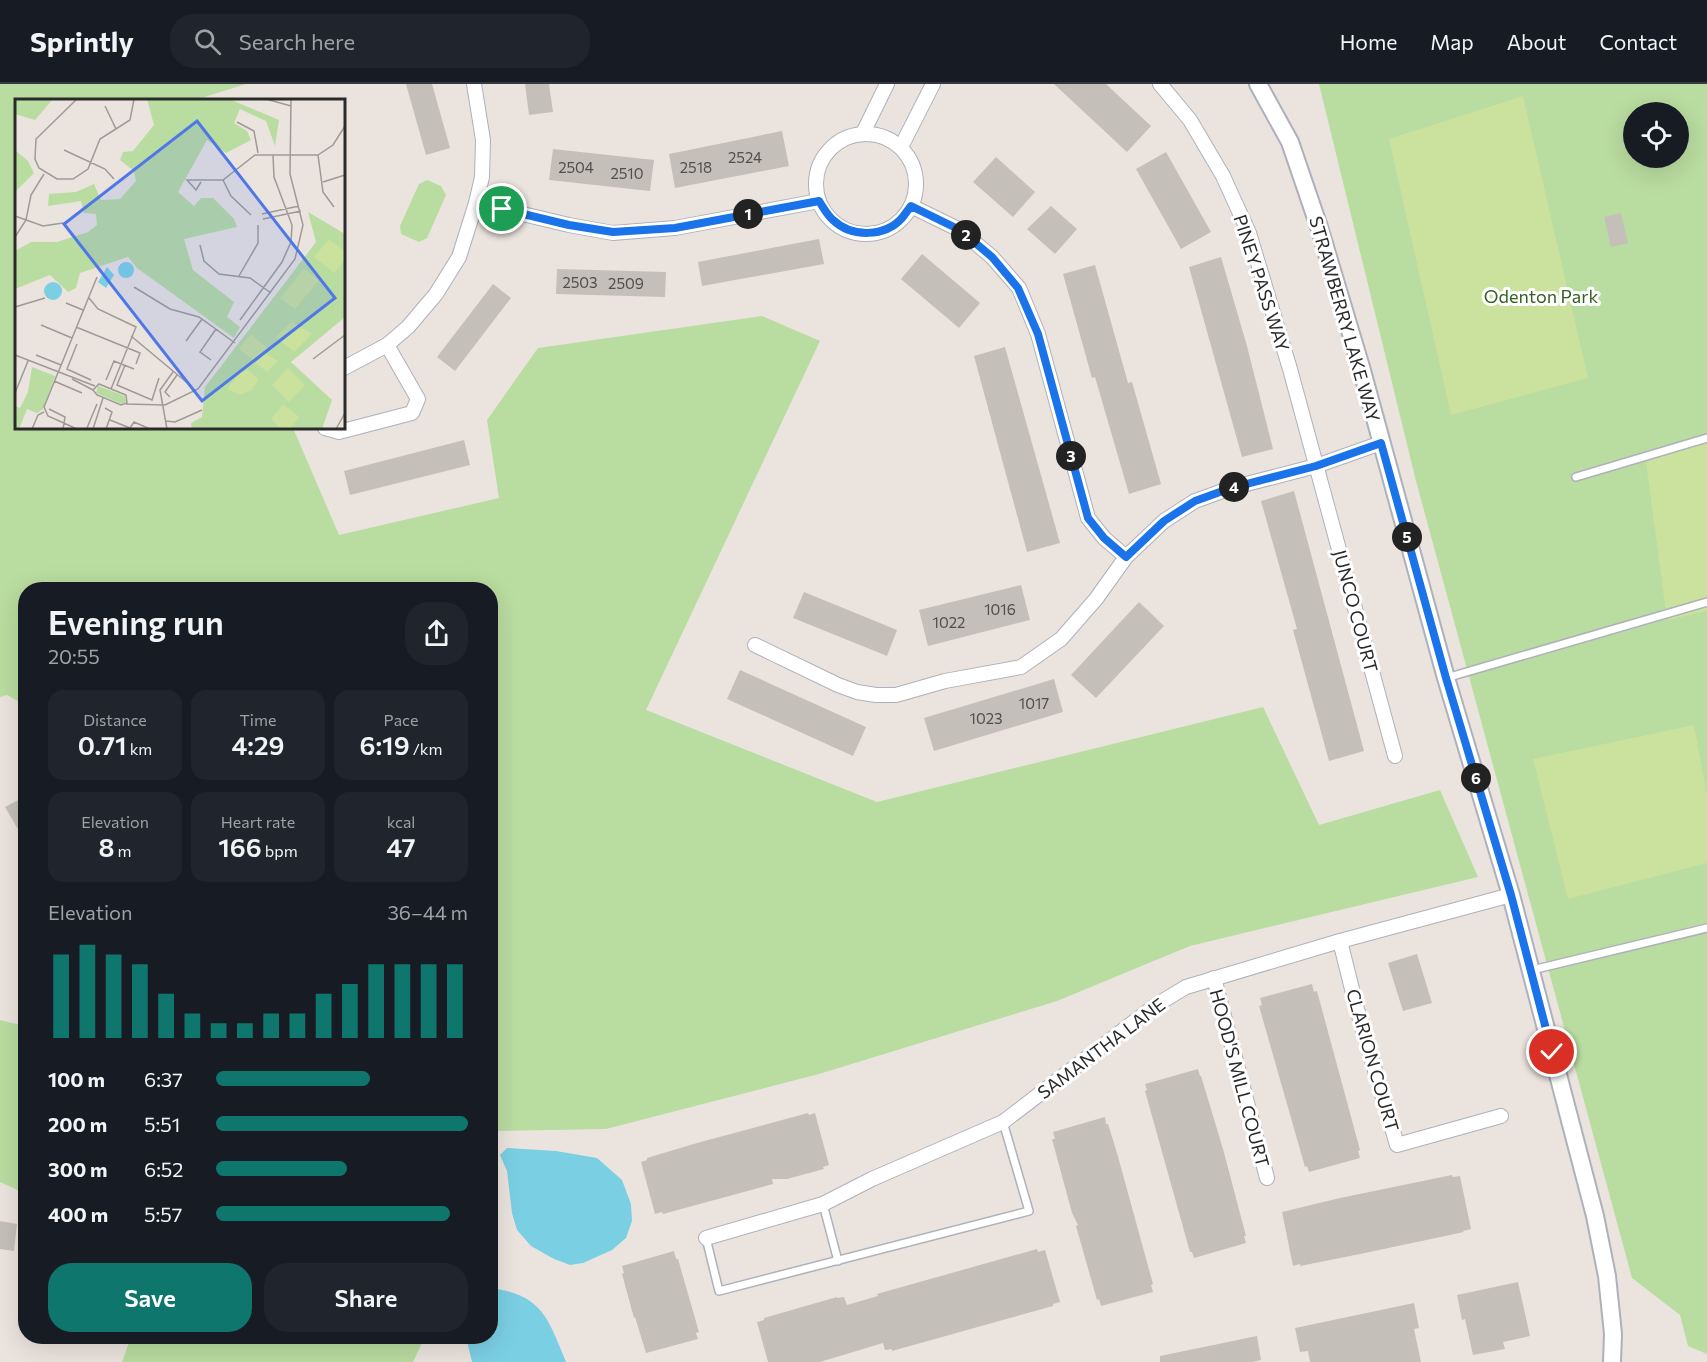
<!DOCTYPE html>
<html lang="en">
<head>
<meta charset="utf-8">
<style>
  :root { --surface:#171b24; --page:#20242c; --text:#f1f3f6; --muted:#9ea1a6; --line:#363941; --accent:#0f766e }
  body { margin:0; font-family:Commissioner,sans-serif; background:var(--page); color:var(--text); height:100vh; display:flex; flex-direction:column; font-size:22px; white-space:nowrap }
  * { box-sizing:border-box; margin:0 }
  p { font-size:20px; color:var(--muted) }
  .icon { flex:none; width:33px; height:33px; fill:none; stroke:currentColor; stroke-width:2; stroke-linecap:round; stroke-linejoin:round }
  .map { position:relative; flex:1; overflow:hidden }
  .drawer { position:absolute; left:18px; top:498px; width:480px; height:762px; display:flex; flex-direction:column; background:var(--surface); border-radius:24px; box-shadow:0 6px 24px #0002 }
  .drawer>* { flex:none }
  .fabs { position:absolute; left:1623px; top:18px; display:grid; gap:12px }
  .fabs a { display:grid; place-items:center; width:66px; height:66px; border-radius:50%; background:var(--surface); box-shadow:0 6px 24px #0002; font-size:30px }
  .pin { position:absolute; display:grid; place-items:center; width:51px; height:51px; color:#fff; margin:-26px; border:3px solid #fff; border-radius:50%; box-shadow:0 2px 6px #0007 }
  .km { position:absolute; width:30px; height:30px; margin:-15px; border-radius:50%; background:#222; color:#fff; font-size:16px; line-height:30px; text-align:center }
  .round { display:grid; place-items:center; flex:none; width:63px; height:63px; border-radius:24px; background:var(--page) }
  .headline { display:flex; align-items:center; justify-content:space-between; height:102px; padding:0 30px }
  h1 { font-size:33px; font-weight:600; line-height:45px }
  .metrics { display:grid; grid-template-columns:repeat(3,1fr); gap:9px; height:102px; padding:6px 30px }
  .metrics div { display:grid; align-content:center; border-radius:15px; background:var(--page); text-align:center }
  .metrics b { font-size:26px; font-weight:600 }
  .metrics small { font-size:16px; font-weight:400 }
  .metrics p { font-size:16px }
  .chart { height:168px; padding:12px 30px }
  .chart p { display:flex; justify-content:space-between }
  .chart svg { width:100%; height:108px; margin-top:6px; stroke:var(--accent); stroke-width:6 }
  .cta { display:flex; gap:12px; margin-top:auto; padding:12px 30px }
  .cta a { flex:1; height:69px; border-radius:24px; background:var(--accent); color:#fff; font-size:24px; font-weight:600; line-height:69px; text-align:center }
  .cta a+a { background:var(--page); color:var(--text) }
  ul { padding:0 30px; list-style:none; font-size:20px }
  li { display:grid; grid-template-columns:96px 72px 1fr; align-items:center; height:45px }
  li i { height:15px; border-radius:8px; background:var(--accent) }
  header { display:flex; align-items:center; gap:36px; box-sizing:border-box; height:84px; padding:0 30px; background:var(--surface); border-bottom:2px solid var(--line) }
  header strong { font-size:28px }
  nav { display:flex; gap:33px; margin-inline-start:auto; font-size:21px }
  .search { width:420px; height:54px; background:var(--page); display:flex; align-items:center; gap:15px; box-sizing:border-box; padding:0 21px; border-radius:24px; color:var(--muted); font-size:22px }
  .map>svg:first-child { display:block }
  .green { fill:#b9dca0; fill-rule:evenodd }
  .pitch { fill:#cae29d }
  .water { fill:#7bcfe3 }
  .building { fill:#c4bfb9 }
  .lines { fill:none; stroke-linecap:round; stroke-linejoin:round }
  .service-casing { stroke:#aeb1ba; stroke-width:10 }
  .minor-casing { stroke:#aeb1ba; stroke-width:16 }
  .tertiary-casing { stroke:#aeb1ba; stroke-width:20 }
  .service { stroke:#fff; stroke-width:7 }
  .minor { stroke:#fff; stroke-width:14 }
  .tertiary { stroke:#fff; stroke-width:16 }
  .route-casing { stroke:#fff; stroke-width:12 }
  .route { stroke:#1a73e8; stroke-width:8 }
  .labels { text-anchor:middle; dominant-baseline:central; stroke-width:6; stroke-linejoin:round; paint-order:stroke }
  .number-label { font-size:15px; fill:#504f4e }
  .street-label { font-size:18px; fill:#2a2a2a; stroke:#fff }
  .park-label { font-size:18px; fill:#346121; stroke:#fff }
  .inset-road { fill:none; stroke:#9e9a96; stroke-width:1.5 }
  .view { fill:#4e77e8; fill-opacity:0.15; stroke:#4e77e8; stroke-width:3 }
  .inset-edge { fill:none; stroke:#2a2a2a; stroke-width:3 }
</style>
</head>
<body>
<header>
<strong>Sprintly</strong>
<div class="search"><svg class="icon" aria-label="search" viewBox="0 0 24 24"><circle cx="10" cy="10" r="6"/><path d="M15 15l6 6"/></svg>Search here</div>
<nav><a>Home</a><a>Map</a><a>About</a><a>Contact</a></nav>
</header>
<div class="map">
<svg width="1707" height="1278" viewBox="0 0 1707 1278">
  <rect width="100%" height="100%" fill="#ebe4de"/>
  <g class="green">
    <polygon points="0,0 246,0 195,16 16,16 16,344 293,344 339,451 499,414 487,336 538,264 762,232 820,257 646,626 877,718 1263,623 1319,741 1440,706 1478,793 1190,862 1057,917 819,990 606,1045 497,1047 491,1073 490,506 26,506 25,621 7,611 0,613"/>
    <path d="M1319,0H1707V1270L1688,1262L1680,1231L1632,1194L1416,397ZM1634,28H1678V74H1634Z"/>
    <polygon points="427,96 441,102 446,111 427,154 419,158 401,150 400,142 419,100"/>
    <polygon points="0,936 25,942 26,1104 22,1108 0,1098"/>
    <polygon points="131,1253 131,1252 425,1253 413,1278 122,1278"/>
  </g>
  <g class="pitch">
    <polygon points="1523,12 1588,294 1451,331 1389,55"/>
    <polygon points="1707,354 1707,527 1667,536 1646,378"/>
    <polygon points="1694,641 1707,711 1707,779 1568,815 1533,675"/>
  </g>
  <g class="water">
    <polygon points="507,1064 556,1067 597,1074 622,1096 631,1120 632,1137 626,1154 612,1166 583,1179 570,1181 554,1175 531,1162 517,1146 512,1129 507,1087 500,1071"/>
    <path d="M491,1204C542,1211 548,1234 566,1278H472L466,1253L490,1252Z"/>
  </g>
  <g class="building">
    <polygon points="406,0 432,0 450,64 426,71"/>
    <polygon points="525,0 549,0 553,28 529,31"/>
    <polygon points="1054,0 1106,0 1151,42 1127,68"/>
    <polygon points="782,47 789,82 675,104 669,70"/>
    <polygon points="553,65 654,76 650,107 549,96"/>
    <polygon points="1166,68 1211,148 1181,165 1136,85"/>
    <polygon points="996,73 1035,108 1013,133 973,98"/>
    <polygon points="1051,122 1077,145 1055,170 1027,145"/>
    <polygon points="1621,129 1628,159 1611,163 1604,133"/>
    <polygon points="819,155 824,180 702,202 698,178"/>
    <polygon points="922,170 980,219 959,244 901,195"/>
    <polygon points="1221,173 1247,262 1273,365 1242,373 1189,183"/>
    <polygon points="1095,181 1128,299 1132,298 1161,400 1129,410 1095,293 1092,294 1063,190"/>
    <polygon points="557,185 666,188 665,213 556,210"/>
    <polygon points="493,200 511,214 455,287 437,273"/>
    <polygon points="1005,263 1060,459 1027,468 974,272"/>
    <polygon points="464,356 470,381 350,411 344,387"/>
    <polygon points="1294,407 1364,667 1329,677 1293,546 1297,545 1261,417"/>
    <polygon points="1021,501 1030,536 928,562 919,526"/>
    <polygon points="804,508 897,546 887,572 793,534"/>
    <polygon points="1139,518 1164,542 1096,614 1071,591"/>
    <polygon points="740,586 866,643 853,672 727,615"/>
    <polygon points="1054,595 1063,628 934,667 924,634"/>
    <polygon points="26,712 26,759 5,723"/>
    <polygon points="1417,870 1432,919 1403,927 1388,879"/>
    <polygon points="1312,900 1314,908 1317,907 1360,1066 1358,1067 1360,1074 1309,1088 1307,1082 1305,1083 1259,922 1262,921 1260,914"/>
    <polygon points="1198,985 1200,992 1201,992 1223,1065 1246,1152 1244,1152 1246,1159 1194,1174 1192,1168 1190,1168 1145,1007 1147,1006 1145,1000"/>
    <polygon points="808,1029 809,1031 815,1029 829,1081 823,1083 824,1085 787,1095 772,1095 773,1100 663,1130 662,1128 655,1130 641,1078 647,1076 647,1074 697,1059"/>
    <polygon points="1105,1033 1106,1040 1108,1040 1117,1069 1153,1200 1151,1201 1153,1208 1101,1222 1099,1215 1097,1216 1076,1142 1078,1141 1072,1129 1052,1055 1055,1055 1053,1048"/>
    <polygon points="1452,1091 1453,1093 1460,1092 1471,1145 1463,1147 1464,1148 1360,1170 1300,1182 1300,1180 1293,1182 1282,1128 1340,1114"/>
    <polygon points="0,1137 17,1140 14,1167 0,1165"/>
    <polygon points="1037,1165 1038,1168 1045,1166 1060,1218 1053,1220 1053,1222 892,1267 892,1265 885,1266 883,1259 820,1278 768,1278 757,1238 764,1236 764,1234 837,1213 837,1214 844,1213 847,1221 878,1212 877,1210 891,1206"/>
    <polygon points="674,1167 676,1175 678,1175 699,1248 696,1249 698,1255 646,1269 635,1233 634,1234 622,1190 624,1189 622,1182"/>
    <polygon points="1518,1198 1530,1252 1503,1258 1505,1265 1473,1271 1465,1235 1462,1236 1457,1211"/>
    <polygon points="1414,1219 1419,1244 1414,1245 1421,1278 1310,1278 1308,1267 1300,1268 1295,1244"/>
    <polygon points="1257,1252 1261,1276 1252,1278 1160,1278 1160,1272"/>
  </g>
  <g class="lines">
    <defs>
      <g id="service">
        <polyline points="1576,393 1707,354"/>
        <polyline points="1446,594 1707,518"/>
        <polyline points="1532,886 1707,844"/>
        <polyline points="823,1120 838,1177"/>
        <polyline points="706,1154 719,1207 1029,1127 1003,1038"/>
      </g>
      <g id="minor">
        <polyline points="1160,0 1190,36 1223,92 1249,149 1290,285 1395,672"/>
        <polyline points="863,49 887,0"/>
        <circle cx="866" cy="100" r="50"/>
        <polyline points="901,63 933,0"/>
        <polyline points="476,119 569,141 613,149 675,144 819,117"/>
        <polyline points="911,122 960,146 992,173 1019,204 1038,250 1088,434 1104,454 1126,473"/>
        <polyline points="344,284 387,261 408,243 436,210 459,173 476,119 482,93 483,56 474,0"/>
        <polyline points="325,344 339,348 412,329 418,315 387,261"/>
        <polyline points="755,561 838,601 857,608 876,611 896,611 945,597 1021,583 1061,555 1096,515 1126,473 1164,437 1195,417 1231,404 1316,382 1381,359"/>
        <polyline points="1340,857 1357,925 1397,1061 1501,1032"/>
        <polyline points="1214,894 1267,1094"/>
        <polyline points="706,1154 823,1120 872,1095 1003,1038 1156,921 1186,903 1340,857 1511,811"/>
      </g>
      <polyline id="tertiary" points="1258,0 1290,58 1319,143 1361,283 1446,594 1511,811 1595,1132 1607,1192 1613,1250 1612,1278"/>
    </defs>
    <use href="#service" class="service-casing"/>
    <use href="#minor" class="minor-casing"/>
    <use href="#tertiary" class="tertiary-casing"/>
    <use href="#service" class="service"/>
    <use href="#minor" class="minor"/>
    <use href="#tertiary" class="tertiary"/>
  </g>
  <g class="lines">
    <defs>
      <path id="route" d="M502,125L569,141L613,148L675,144L819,117C823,123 827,131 833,136C852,154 885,153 902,134C905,130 908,126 911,122L960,146L992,173L1018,204L1038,250L1088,434L1104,454L1126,473L1164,437L1195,417L1231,404L1316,382L1381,359L1446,594L1511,811L1552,968"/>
    </defs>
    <use href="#route" class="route-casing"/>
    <use href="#route" class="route"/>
  </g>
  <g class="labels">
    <g class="number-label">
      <text x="745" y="73">2524</text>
      <text x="576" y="83">2504</text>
      <text x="696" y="83">2518</text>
      <text x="627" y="89">2510</text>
      <text x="580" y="198">2503</text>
      <text x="626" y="199">2509</text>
      <text x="1000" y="525">1016</text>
      <text x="949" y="538">1022</text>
      <text x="1034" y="619">1017</text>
      <text x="986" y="634">1023</text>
    </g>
    <g class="street-label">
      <text transform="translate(1262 199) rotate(72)">PINEY PASS WAY</text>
      <text transform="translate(1345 235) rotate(74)">STRAWBERRY LAKE WAY</text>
      <text transform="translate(1356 527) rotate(75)">JUNCO COURT</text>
      <text transform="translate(1101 964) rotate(-37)">SAMANTHA LANE</text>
      <text transform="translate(1373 976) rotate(74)">CLARION COURT</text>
      <text transform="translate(1240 994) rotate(75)">HOOD'S MILL COURT</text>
    </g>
    <g class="park-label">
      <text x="1541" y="212">Odenton Park</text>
    </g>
  </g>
  <g transform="translate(15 15)">
    <rect width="330" height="330" fill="#ebe4de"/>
    <path d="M0,0H38L20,21L0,15ZM132,0H214L264,21L260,47L251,22L225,10L219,24L232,32L236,41L211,54L192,41L163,93L179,107L186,99H198L219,120L222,128L169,140L178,171L219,203L212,218L225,228L219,239L122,169L113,158L65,174L61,189L53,193L35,176L0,190V152L16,143H42L73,133L82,126L81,115L69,114L66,102L33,107L34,95L61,93L79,85L86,101L105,100L121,82L119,72L105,61L108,53L118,52L139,26ZM0,51L13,62L19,74L1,92ZM293,113L330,135V218L276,263L317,301L307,330H177L176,324L187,318L190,288L301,143ZM17,268L40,277L28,310L22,314L12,310L4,330H0V307L5,309L13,293ZM83,287L110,297L111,303L107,305L81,294Z" fill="#b9dca0"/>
    <path d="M314,140L330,153V161L319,174L299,158ZM289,170L304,181L280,210L265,199ZM276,223L297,235L279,253L261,238ZM236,235L252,249L241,263L224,250ZM250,254L263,262L252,273L241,264ZM273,269L290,286L274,303L257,286ZM233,271L244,281L236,291L226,296L212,290L226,272ZM268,305L284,318L275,330H266L256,320Z" fill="#cae29d"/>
    <path d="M103 171a8 8 0 1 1 16 0a8 8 0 1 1-16 0ZM92,168L99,176L91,189L83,183ZM29 192a9 9 0 1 1 18 0a9 9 0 1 1-18 0Z" fill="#7bcfe3"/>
    <path class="inset-road" d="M62,0L21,40L20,60L24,69L42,80H58L73,70L85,40L115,21L119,0M251,0L276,7M90,7L101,30M222,23L239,32L243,54M49,51L90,70L99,80M303,56L308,93L319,108M208,81L216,97L236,116M186,83L181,91L172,81H208L240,56H303L318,46L330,27M308,83L330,76M247,115L284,107M0,117L28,127L48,124M248,120L286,112M0,138L11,121L16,96L29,75M185,146L189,162L204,175L235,179L256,194M224,177L243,144V126M119,188L155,210L184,218L220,244M74,199L83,210L121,228L96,290M51,204L68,211M0,208L30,199M225,221L267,163L276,143L277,126L259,78L258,56M26,226L57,239M61,228L125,254L121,265M116,237L176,287M171,242L187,220M62,245L52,270L76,281M0,256L80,287M21,256L46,266M298,260L330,236M196,261L185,253L201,230M110,266L102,286L137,301L144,279M57,280L78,291M91,281L99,262L119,270M39,282L67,294M84,285L111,296L112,304L106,306L82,296L78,291ZM0,294L13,262M155,298L150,293L162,276M111,305L150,306L183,290L280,160L288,126L275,75L276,0M90,309L97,313L91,330M34,310L50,318L48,330M95,321L115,329L119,323L135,330M151,322L160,323L187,311M72,329L82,305M17,330L23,316L29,313M62,330L33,317L29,308L82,178M78,330L88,299M152,330L145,291L158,273M321,330L330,314"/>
    <path class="view" d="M182,22L320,199L187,302L49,125Z"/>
    <rect width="330" height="330" class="inset-edge"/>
  </g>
</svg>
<div class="fabs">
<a><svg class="icon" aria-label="locate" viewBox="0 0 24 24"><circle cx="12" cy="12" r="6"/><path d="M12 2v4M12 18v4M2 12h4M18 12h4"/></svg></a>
</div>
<div class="pin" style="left:502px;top:125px;background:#1e9e55"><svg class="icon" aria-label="arrive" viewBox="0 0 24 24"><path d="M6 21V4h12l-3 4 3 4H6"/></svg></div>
<div class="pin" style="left:1552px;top:968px;background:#d93025"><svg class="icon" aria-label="check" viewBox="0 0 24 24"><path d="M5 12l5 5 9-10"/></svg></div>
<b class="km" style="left:748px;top:130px">1</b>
<b class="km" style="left:966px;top:151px">2</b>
<b class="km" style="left:1071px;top:372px">3</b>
<b class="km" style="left:1234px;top:403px">4</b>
<b class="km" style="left:1407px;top:453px">5</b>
<b class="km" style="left:1476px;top:694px">6</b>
<section class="drawer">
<div class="headline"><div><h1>Evening run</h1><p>20:55</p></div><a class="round"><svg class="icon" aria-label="share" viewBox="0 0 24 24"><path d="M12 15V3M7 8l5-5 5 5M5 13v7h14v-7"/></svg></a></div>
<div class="metrics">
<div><p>Distance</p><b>0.71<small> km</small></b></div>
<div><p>Time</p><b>4:29</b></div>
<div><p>Pace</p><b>6:19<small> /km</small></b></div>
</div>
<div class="metrics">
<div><p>Elevation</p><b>8<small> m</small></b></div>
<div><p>Heart rate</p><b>166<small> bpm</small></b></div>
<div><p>kcal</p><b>47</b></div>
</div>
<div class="chart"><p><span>Elevation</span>36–44 m</p>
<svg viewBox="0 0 160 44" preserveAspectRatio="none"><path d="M5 44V10M15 44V6M25 44V10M35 44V14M45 44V26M55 44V34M65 44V38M75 44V38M85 44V34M95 44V34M105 44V26M115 44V22M125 44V14M135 44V14M145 44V14M155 44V14"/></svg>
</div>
<ul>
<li><b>100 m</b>6:37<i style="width:61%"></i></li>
<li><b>200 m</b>5:51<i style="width:100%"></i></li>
<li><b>300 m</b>6:52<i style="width:52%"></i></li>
<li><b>400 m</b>5:57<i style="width:93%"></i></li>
</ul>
<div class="cta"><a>Save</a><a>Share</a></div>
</section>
</div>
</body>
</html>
